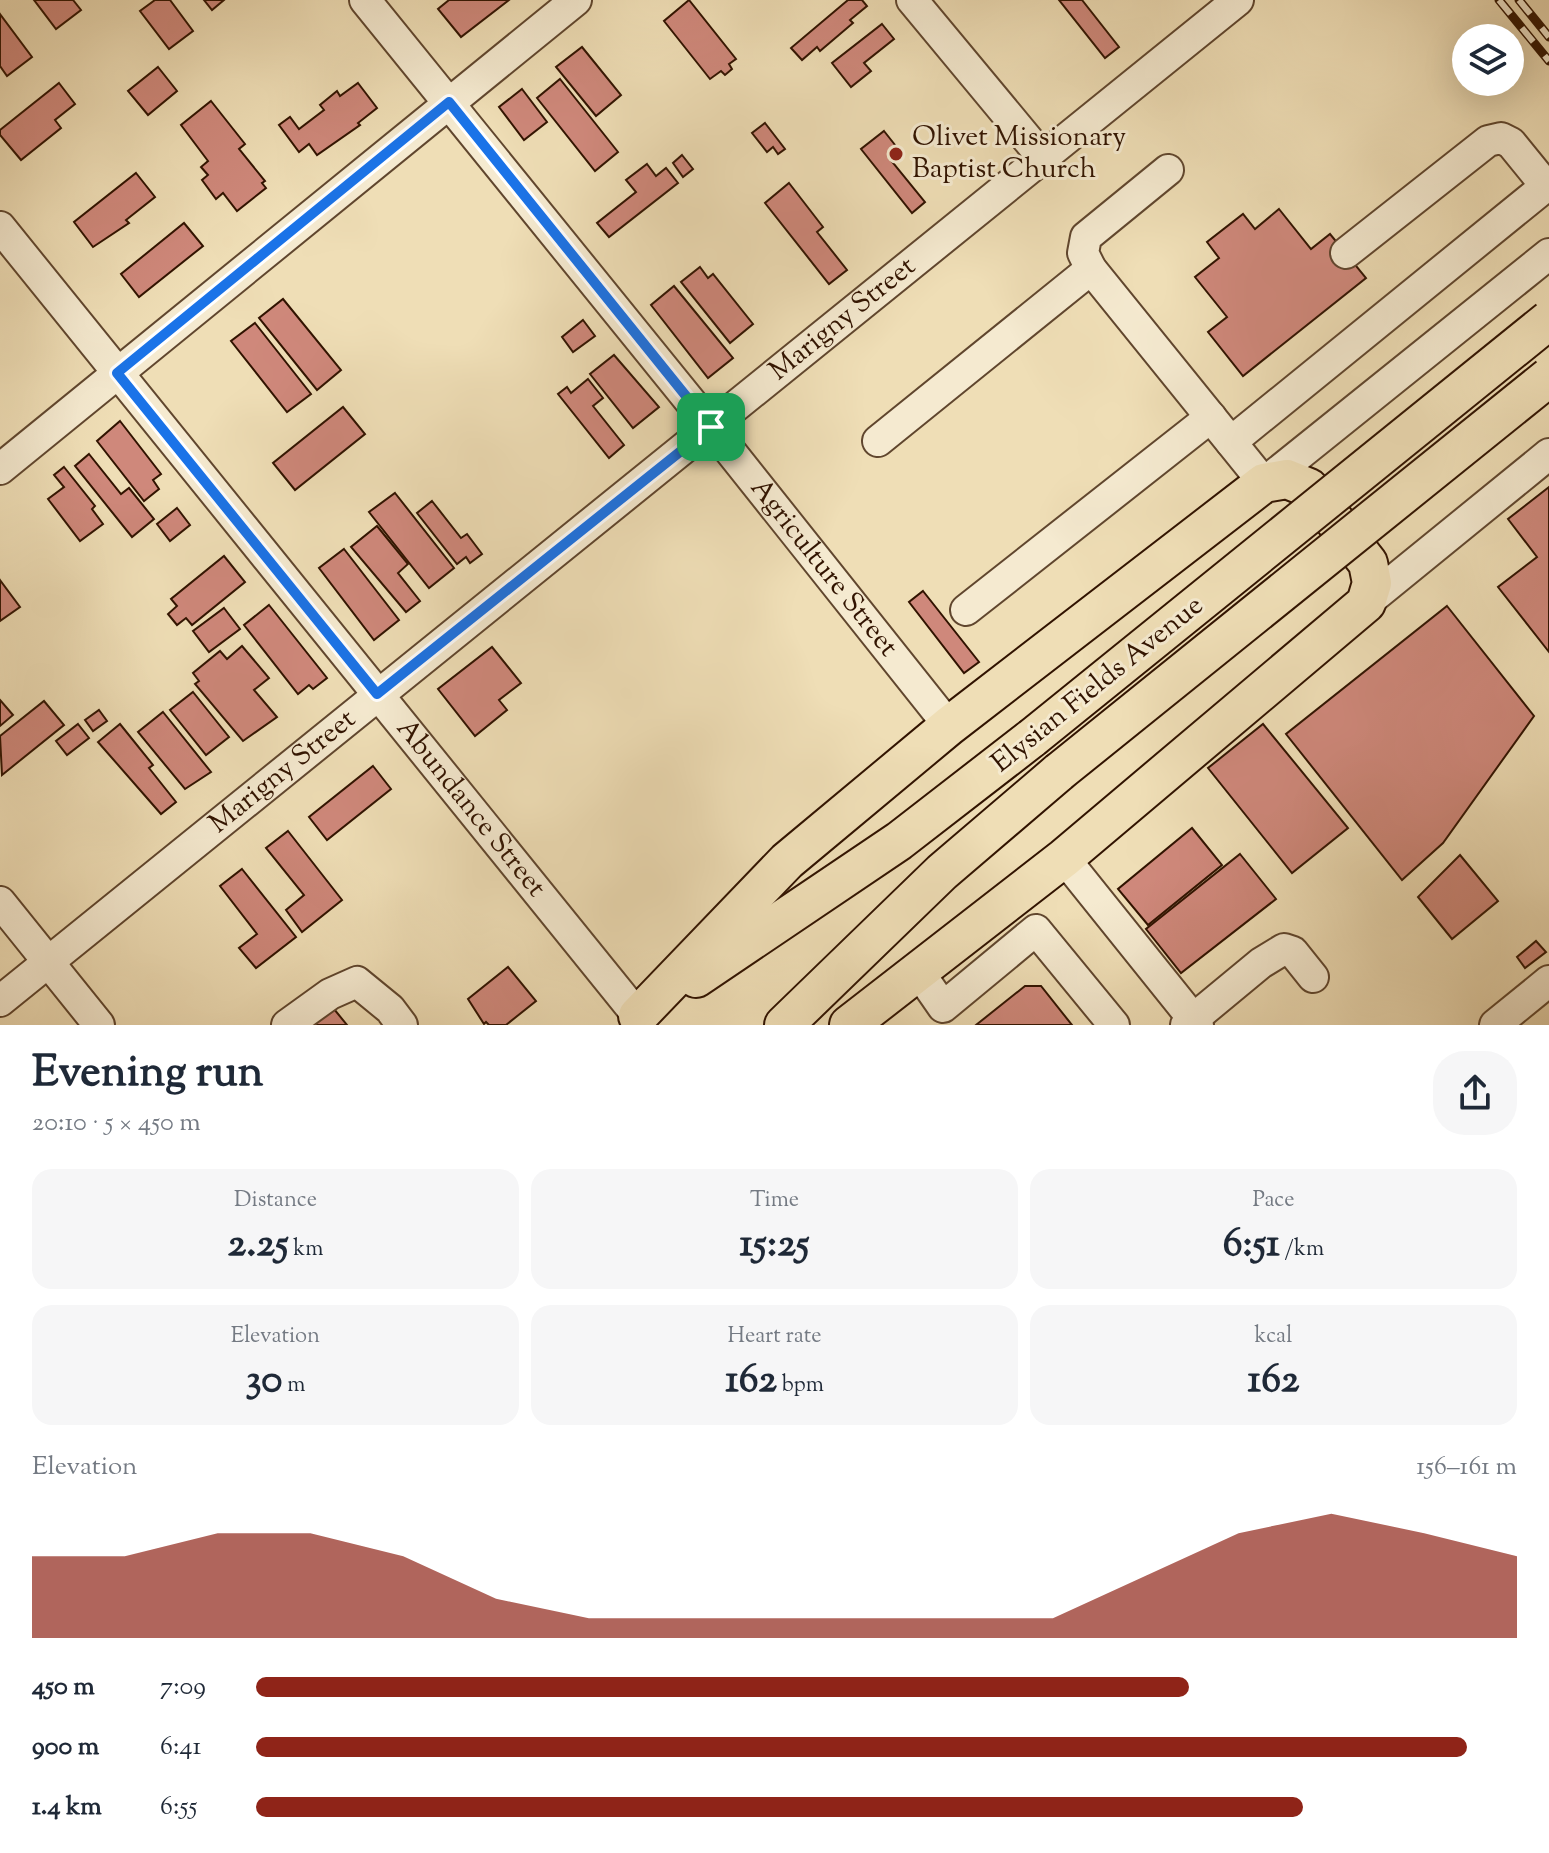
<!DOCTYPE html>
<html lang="en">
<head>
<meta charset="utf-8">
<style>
  :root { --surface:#fff; --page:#f6f6f7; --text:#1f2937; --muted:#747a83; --accent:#8f2418 }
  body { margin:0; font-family:"Sorts Mill Goudy",serif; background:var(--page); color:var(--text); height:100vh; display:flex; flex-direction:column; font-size:30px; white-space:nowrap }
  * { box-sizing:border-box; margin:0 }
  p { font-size:26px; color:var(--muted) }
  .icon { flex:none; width:44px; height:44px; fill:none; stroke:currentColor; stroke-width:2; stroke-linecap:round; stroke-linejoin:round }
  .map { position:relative; height:1025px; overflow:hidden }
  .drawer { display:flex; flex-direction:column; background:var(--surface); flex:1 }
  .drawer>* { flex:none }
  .fabs { position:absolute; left:1452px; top:24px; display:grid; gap:16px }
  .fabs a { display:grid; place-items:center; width:72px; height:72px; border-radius:50%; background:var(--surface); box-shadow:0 8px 32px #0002; font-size:40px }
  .pin { position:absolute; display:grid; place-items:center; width:68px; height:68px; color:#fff; margin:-34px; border-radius:16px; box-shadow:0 4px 12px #0006 }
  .round { display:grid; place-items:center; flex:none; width:84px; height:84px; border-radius:32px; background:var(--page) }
  .summary { display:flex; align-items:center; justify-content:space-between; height:136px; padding:0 32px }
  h1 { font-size:44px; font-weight:700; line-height:60px }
  .stats { display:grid; grid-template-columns:repeat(3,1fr); gap:12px; height:136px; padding:8px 32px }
  .stats div { display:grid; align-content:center; border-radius:20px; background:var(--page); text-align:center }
  .stats b { font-size:40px; font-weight:700 }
  .stats small { font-size:22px; font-weight:400 }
  .stats p { font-size:22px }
  .chart { height:224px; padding:16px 32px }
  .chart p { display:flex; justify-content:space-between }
  .chart svg { width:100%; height:144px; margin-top:8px; fill:var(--accent); opacity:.7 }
  ul { padding:0 32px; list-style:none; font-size:26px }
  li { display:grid; grid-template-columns:128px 96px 1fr; align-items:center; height:60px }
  li i { height:20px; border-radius:10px; background:var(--accent) }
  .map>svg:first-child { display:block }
  .building { fill:#cf887b; stroke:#311300; stroke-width:2 }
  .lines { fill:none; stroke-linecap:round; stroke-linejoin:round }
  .minor-casing { stroke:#60462e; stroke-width:34 }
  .major-casing { stroke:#311300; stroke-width:42 }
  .minor { stroke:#f5ead0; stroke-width:30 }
  .major { stroke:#efdeb6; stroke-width:38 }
  .rail-casing { stroke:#311300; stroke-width:9 }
  .rail { stroke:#f5ead0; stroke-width:6; stroke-dasharray:18; stroke-linecap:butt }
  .major-bridge-casing { stroke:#311300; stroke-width:42; stroke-linecap:butt }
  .major-bridge { stroke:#efdeb6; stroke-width:38 }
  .route-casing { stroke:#fff; stroke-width:16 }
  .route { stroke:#1a73e8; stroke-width:10 }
  .poi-dot { fill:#8f2418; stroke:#f5ead0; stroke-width:3 }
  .labels { text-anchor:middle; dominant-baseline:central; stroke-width:6; stroke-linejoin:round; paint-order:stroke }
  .poi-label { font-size:28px; fill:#311300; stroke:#f5ead0; text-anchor:start }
  .street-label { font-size:28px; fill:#311300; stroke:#f5ead0 }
</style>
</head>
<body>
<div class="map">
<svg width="1549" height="1025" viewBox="0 0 1549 1025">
  <rect width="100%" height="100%" fill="#efdeb6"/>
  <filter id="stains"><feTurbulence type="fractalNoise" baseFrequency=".0025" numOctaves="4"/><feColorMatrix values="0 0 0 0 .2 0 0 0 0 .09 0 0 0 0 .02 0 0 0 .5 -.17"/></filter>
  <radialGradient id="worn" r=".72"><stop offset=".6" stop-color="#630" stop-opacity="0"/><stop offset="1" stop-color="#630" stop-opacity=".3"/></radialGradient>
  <g class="building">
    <polygon points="34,0 73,0 81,10 56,29"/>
    <polygon points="155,0 170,0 193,31 169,49 140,11"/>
    <polygon points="204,0 224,0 212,10"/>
    <polygon points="449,0 509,0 461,37 438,9"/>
    <polygon points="689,0 736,59 729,64 732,69 725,75 721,71 710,79 664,21"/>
    <polygon points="848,0 862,0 867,6 850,20 853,23 820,51 817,47 802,60 791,48"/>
    <polygon points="1059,0 1082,0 1119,47 1105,58"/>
    <polygon points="0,14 32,57 7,76 0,66"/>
    <polygon points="882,24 894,39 864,63 871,71 851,87 832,63"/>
    <polygon points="582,47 621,95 596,116 556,67"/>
    <polygon points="158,67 177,91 148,115 128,91"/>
    <polygon points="560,79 618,152 595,171 537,98"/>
    <polygon points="59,83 75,104 55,120 61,128 21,160 0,135 0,130"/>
    <polygon points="358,83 377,108 358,123 360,125 317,155 309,144 299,152 279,125 290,117 299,129 324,110 320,105 337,91 340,96"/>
    <polygon points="522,89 547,122 524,140 499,107"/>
    <polygon points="211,101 245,144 239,149 265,181 262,183 266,188 237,211 223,193 216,199 202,180 208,175 201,167 208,161 181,125"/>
    <polygon points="765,123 785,149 778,154 773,147 767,152 752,133"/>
    <polygon points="884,131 899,150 889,158 925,202 912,213 861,149"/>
    <polygon points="682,155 693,169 683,177 673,163"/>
    <polygon points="647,164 656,176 666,168 678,183 609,237 597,223 636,192 626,180"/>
    <polygon points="136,173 155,197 126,220 129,223 93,247 74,222"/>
    <polygon points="789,183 823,227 817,232 847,270 829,284 765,203"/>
    <polygon points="1279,209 1311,249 1330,234 1366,278 1243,376 1208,332 1227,317 1195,277 1219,258 1207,242 1243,214 1255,229"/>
    <polygon points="184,223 203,246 139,297 121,274"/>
    <polygon points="700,267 708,278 713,274 753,324 730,343 681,282"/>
    <polygon points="674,286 733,358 708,378 651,305"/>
    <polygon points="283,299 341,370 317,390 259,318"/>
    <polygon points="583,320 595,336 573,352 562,337"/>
    <polygon points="255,323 311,394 287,412 231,341"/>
    <polygon points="614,355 659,407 633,428 590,374"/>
    <polygon points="588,379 603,398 593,406 624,445 609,458 558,394 567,387 571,393"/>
    <polygon points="343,407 365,434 295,490 273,463"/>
    <polygon points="120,421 161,474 153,480 159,489 144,501 97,441"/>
    <polygon points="89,454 121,494 129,488 154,519 132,537 75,466"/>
    <polygon points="64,467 95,506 92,509 103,524 80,541 48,499 64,487 54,475"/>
    <polygon points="1549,487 1549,652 1498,587 1537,557 1508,519"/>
    <polygon points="395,493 454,568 429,588 369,512"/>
    <polygon points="432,501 461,538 467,534 482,554 470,563 466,557 457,564 417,513"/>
    <polygon points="177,508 190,525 170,541 157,524"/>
    <polygon points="377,526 408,564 398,573 420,601 406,612 351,547"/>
    <polygon points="344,549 399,620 374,640 319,568"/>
    <polygon points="224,556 245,582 192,625 186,618 177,625 168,614 177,606 171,599"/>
    <polygon points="0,580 20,607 0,621"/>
    <polygon points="923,591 979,662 964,673 909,602"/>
    <polygon points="269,605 327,678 313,689 309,685 298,694 244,625"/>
    <polygon points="1447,606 1534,716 1443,843 1402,880 1286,734"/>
    <polygon points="224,608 240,629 209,652 193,631"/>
    <polygon points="242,646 269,678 254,690 277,717 243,741 195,684 199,681 193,673 220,651 227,659"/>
    <polygon points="492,647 521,683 499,700 507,710 475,736 438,689"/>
    <polygon points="193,692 229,737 206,755 170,710"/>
    <polygon points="0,700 13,715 0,726"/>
    <polygon points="44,701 64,725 2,775 0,736"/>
    <polygon points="99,710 107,721 93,731 85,720"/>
    <polygon points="163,712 211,772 185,789 138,732"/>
    <polygon points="78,724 89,738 67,755 56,741"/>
    <polygon points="120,724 153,765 149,768 176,802 161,814 98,742"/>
    <polygon points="1263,724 1348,828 1292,873 1208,768"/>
    <polygon points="373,766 391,789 327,840 309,817"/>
    <polygon points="1192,828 1222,865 1148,925 1118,889"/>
    <polygon points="288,831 342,900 302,932 286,910 304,895 266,848"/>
    <polygon points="1240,854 1276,899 1181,973 1146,929"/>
    <polygon points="1460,855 1498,901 1452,939 1418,897"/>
    <polygon points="242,869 296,937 256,968 239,948 257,934 220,886"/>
    <polygon points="1536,941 1546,952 1525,968 1517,957"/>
    <polygon points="508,967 536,1001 506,1025 489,1025 486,1022 484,1024 468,999"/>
    <polygon points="1025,986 1041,986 1072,1025 976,1025"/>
    <polygon points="334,1009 347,1025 313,1025"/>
  </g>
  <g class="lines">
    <defs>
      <g id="minor">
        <path id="s1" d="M365,0L711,427L949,726"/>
        <polyline points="912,0 1044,159"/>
        <polyline points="1168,170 1086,237 1083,253 1091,269 1264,483 1549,254"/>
        <path id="s2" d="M0,227L638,1016"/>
        <polyline points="878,441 1091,269"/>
        <polyline points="1231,442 1546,186 1511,143 1501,138 1488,141 1346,253"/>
        <polyline points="0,469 576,0"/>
        <polyline points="1366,603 1549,454"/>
        <polyline points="966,610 1211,417"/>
        <polyline points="1064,858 1198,1025"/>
        <polyline points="0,902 99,1025"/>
        <polyline points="918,971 943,1007 1036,930 1114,1025"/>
        <path id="s3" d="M0,1001L1238,0"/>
        <polyline points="287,1025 330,994 357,982 390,1009 402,1025"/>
        <polyline points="1186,1025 1261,963 1284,949 1293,952 1313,977"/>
        <polyline points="1495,1025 1549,981"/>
      </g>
      <g id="major">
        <polyline points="696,978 899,841 1032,738"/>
        <polyline points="638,1016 787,861 949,726 1264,483 1287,479 1309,488 1368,563 1372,583 1366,603 1064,858 849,1025"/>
        <polyline points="784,1025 942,872 1059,772"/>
      </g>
    </defs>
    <use href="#minor" class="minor-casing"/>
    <use href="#major" class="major-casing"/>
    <use href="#minor" class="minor"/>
    <use href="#major" class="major"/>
    <defs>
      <g id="rail">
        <polyline points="1499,0 1549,61"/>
        <polyline points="1519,0 1549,37"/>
      </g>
    </defs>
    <use href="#rail" class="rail-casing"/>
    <use href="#rail" class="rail"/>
    <defs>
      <g id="major-bridge">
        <polyline points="1032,738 1549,320"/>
        <polyline points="1059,772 1549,377"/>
      </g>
    </defs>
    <use href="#major-bridge" class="major-bridge-casing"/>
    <use href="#major-bridge" class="major-bridge"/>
  </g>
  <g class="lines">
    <defs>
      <polygon id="route" points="449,102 711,427 377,694 117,373"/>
    </defs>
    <use href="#route" class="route-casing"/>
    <use href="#route" class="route"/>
  </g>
  <circle class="poi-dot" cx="896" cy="154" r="8"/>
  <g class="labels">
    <g class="poi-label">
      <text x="912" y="138">Olivet Missionary<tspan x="912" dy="32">Baptist Church</tspan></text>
    </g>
    <g class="street-label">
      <text stroke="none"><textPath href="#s3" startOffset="1084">Marigny Street</textPath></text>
      <text stroke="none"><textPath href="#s1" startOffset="730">Agriculture Street</textPath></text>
      <text transform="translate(1098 685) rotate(-39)">Elysian Fields Avenue</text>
      <text stroke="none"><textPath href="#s3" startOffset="364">Marigny Street</textPath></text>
      <text stroke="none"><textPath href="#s2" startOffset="748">Abundance Street</textPath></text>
    </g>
  </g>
  <rect width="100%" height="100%" filter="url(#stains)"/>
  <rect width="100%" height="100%" fill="url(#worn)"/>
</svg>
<div class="fabs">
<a><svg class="icon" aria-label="layers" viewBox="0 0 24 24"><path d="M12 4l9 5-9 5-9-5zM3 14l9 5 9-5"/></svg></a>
</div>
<div class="pin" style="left:711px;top:427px;background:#1e9e55"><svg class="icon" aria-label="arrive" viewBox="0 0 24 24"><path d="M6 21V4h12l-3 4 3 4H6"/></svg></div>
</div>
<section class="drawer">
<div class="summary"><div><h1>Evening run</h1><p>20:10 · 5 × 450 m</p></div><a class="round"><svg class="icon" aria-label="share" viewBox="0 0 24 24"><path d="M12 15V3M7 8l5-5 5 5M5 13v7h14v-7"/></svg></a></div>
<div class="stats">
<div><p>Distance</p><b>2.25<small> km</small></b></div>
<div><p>Time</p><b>15:25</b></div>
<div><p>Pace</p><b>6:51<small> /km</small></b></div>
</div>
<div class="stats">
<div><p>Elevation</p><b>30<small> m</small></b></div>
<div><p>Heart rate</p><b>162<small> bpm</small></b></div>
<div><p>kcal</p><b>162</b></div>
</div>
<div class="chart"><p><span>Elevation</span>156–161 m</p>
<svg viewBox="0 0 160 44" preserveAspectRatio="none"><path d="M0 44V19L10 19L20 12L30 12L40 19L50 32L60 38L70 38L80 38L90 38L100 38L110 38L120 25L130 12L140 6L150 12L160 19V44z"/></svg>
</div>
<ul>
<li><b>450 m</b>7:09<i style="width:74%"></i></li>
<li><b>900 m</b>6:41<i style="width:96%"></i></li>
<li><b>1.4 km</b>6:55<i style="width:83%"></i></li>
</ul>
</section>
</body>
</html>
